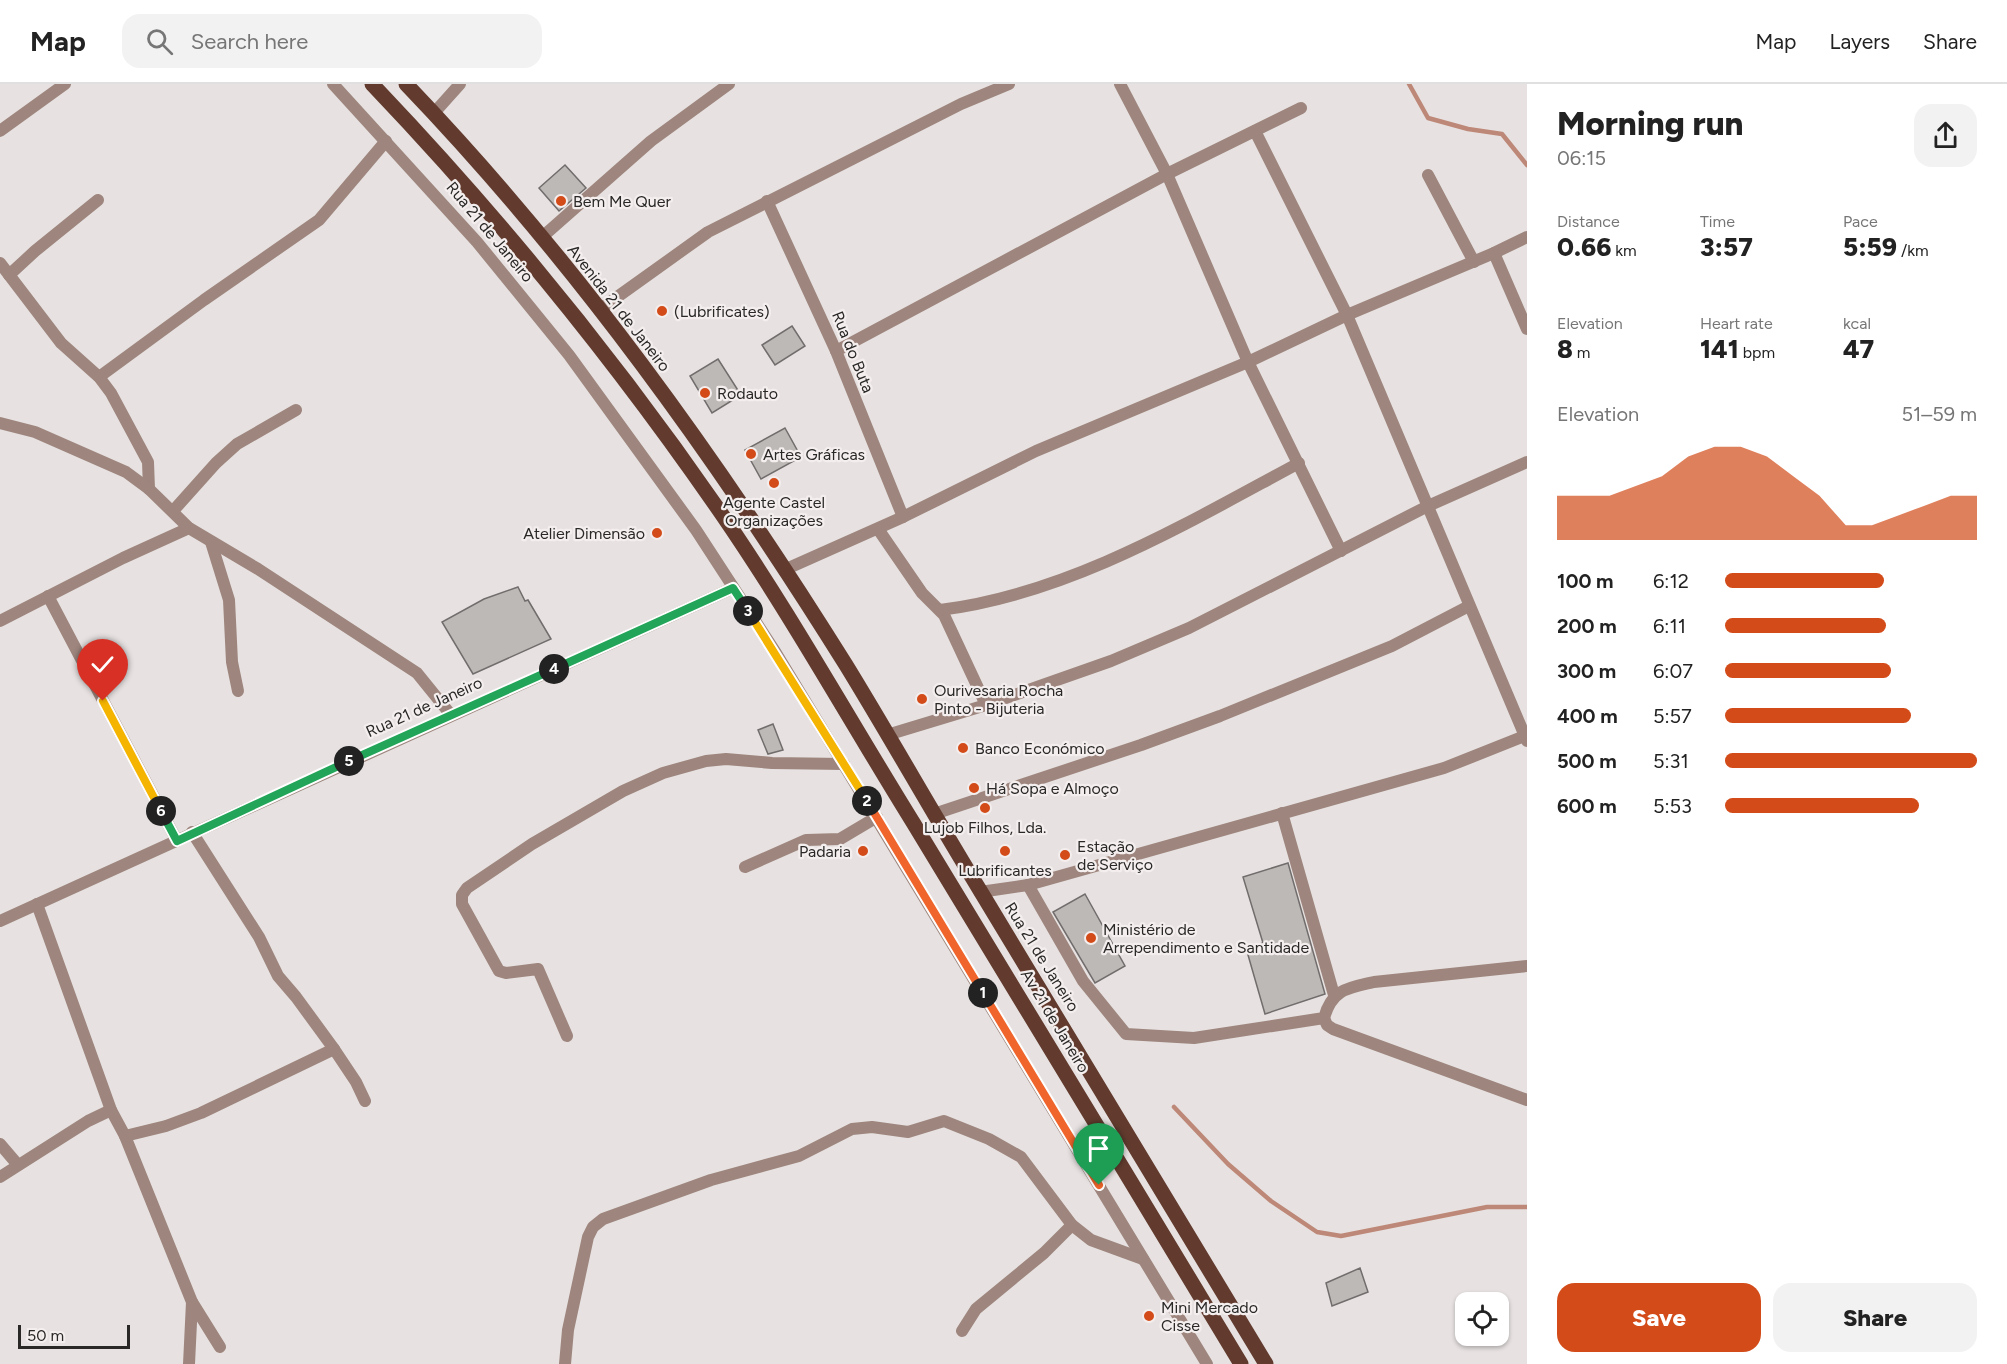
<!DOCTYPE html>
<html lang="en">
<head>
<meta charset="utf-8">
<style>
  :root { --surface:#fff; --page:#f2f2f2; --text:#222; --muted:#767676; --line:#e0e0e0; --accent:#d24b18 }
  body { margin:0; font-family:Figtree,sans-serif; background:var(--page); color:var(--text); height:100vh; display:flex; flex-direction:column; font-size:22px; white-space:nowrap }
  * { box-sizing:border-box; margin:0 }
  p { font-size:20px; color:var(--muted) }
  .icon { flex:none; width:33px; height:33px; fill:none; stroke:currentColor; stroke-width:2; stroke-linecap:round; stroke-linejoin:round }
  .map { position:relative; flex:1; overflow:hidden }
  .side { display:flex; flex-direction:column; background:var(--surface); width:480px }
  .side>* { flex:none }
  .controls { position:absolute; left:1455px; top:1208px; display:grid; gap:12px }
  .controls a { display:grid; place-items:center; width:54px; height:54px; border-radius:12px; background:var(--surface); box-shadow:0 2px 4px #0004; font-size:30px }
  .scale { position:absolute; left:18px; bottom:15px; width:112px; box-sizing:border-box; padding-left:6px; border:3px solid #292827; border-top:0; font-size:16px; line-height:21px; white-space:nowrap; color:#292827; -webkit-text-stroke:4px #f4efee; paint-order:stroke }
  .pin { position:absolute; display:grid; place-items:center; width:51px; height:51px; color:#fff; margin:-62px -26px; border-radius:50% 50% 50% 0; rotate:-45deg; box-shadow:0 0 6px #0007 }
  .pin .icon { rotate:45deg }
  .km { position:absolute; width:30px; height:30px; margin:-15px; border-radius:50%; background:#222; color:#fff; font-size:16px; line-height:30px; text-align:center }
  .round { display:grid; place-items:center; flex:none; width:63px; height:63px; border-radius:18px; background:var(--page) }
  .summary { display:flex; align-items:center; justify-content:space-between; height:102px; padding:0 30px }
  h1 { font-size:33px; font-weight:800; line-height:45px }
  .metrics { display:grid; grid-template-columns:repeat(3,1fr); gap:9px; height:102px; padding:6px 30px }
  .metrics div { display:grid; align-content:center }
  .metrics b { font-size:26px; font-weight:800 }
  .metrics small { font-size:16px; font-weight:400 }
  .metrics p { font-size:16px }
  .chart { height:168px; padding:12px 30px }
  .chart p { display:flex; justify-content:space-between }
  .chart svg { width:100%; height:108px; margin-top:6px; fill:var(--accent); opacity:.7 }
  .cta { display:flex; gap:12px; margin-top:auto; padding:12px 30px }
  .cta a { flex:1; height:69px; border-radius:18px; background:var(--accent); color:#fff; font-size:24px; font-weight:800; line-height:69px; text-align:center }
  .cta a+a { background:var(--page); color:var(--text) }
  ul { padding:0 30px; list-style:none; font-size:20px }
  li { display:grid; grid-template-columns:96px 72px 1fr; align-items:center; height:45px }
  li i { height:15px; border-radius:8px; background:var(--accent) }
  header { display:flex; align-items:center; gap:36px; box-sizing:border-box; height:84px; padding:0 30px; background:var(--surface); border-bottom:2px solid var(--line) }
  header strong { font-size:28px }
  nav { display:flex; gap:33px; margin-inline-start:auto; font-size:21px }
  .search { width:420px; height:54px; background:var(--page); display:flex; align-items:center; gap:15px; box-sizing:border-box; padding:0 21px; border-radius:18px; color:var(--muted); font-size:22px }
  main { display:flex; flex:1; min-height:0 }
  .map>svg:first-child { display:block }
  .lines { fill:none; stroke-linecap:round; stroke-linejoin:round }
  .stream { stroke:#bd8877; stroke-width:4.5 }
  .building { fill:#bdb9b7; stroke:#716d6c; stroke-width:1.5 }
  .minor { stroke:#9e867e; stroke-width:12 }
  .tertiary { stroke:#9e867e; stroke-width:12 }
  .primary { stroke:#623b2e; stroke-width:15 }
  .split-1-casing { stroke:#fff; stroke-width:12 }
  .split-2-casing { stroke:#fff; stroke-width:12 }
  .split-3-casing { stroke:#fff; stroke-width:12 }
  .split-4-casing { stroke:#fff; stroke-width:12 }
  .split-5-casing { stroke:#fff; stroke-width:12 }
  .split-6-casing { stroke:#fff; stroke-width:12 }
  .split-7-casing { stroke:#fff; stroke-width:12 }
  .split-1 { stroke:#f0652b; stroke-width:8 }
  .split-2 { stroke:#f0652b; stroke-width:8 }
  .split-3 { stroke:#f5b400; stroke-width:8 }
  .split-4 { stroke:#22a559; stroke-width:8 }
  .split-5 { stroke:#22a559; stroke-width:8 }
  .split-6 { stroke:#22a559; stroke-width:8 }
  .split-7 { stroke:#f5b400; stroke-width:8 }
  .poi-dot { fill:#d24b18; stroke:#f4efee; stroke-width:2 }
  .labels { text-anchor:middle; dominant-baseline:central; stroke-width:4.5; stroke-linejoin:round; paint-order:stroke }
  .poi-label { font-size:16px; fill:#292827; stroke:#f4efee; text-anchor:start }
  .street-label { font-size:16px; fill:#292827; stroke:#f4efee }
</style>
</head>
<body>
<header>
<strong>Map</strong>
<div class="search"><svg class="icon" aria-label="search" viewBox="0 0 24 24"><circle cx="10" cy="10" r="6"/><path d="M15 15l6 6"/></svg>Search here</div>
<nav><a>Map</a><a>Layers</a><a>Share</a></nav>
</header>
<main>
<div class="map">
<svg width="1527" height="1280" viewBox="0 0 1527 1280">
  <rect width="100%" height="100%" fill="#e7e2e1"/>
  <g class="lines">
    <g class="stream">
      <polyline points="1409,0 1428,34 1468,45 1502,50 1527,81"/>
      <polyline points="1174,1023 1228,1080 1271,1117 1317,1148 1341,1152 1487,1123 1527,1123"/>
    </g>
  </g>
  <g class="building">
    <polygon points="565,81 586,104 559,127 539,104"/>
    <polygon points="792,242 805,262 775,281 762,261"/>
    <polygon points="718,275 741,311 712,329 690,292"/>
    <polygon points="785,344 801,373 761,395 745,366"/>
    <polygon points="518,503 525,517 528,516 551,555 473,590 442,538 484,515"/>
    <polygon points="773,640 783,666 768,670 758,646"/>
    <polygon points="1288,779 1325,910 1265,930 1246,864 1263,859 1243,793"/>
    <polygon points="1085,810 1125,882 1095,899 1053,828"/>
    <polygon points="1360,1184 1368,1208 1332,1222 1326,1199"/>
  </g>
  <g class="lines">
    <g class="minor">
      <polyline points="1120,0 1167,90 1248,278 1341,467"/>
      <polyline points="434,29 460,0"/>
      <polyline points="0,47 65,0"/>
      <polyline points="1255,47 1347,231 1527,657"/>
      <polyline points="1428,91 1474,178"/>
      <polyline points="767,117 836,267 903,433"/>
      <polyline points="541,154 651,57 729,0"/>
      <polyline points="1494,169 1527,245"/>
      <polyline points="0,179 61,259 99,293 111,309 148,378 149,405"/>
      <polyline points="9,191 35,167 98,116"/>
      <polyline points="599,226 708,148 961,20 1009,0"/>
      <polyline points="836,267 1167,90 1301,24"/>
      <polyline points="99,293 204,216 319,136 386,57"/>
      <polyline points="0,339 35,348 126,388 149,405 189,444 258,485 417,589 451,631"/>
      <polyline points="173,427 216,379 237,360 296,326"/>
      <polyline points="878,445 922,509 944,531 986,621"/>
      <polyline points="211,458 229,516 232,578 238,607"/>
      <polyline points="784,486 903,433 1036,367 1248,278 1347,231 1494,169 1527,153"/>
      <polyline points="48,512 177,757"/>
      <path d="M940,526C1069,510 1187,439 1299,379"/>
      <polyline points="0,537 123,474 189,444"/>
      <polyline points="887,651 986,621 1111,577 1189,544 1428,422 1527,378"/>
      <polyline points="1282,729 1334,911"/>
      <polyline points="934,730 1141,661 1220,632 1392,562 1469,522"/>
      <polyline points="192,748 259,853 278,892 296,913 334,965 356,998 365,1017"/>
      <polyline points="745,783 806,756 840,755 877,733"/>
      <path d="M1028,801L1083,897L1126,950L1194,954L1324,934C1332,905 1348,904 1374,898L1527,882"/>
      <polyline points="980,808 1028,801 1444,684 1527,651"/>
      <polyline points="37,820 111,1026 125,1052 192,1218 220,1263"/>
      <polyline points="1324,934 1327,941 1333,945 1527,1016"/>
      <polyline points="567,952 538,885 506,889 499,887 462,820 462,811 467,804 532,760 623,707 663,689 706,677 726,675 772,679 844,680"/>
      <polyline points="125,1052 166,1042 201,1029 334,965"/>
      <polyline points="0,1060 18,1081"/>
      <polyline points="0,1093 88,1037 111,1026"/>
      <polyline points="962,1247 976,1225 1044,1169 1072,1141"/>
      <polyline points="189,1280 192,1218"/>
      <polyline points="565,1280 568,1246 588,1153 593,1143 603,1135 711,1096 799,1072 852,1045 872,1043 908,1048 944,1037 989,1055 1021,1073 1072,1141 1091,1156 1143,1175"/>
    </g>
    <g class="tertiary">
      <polyline points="333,0 477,158 569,271 696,446 776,569 1207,1280"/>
      <polyline points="0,837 733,504"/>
    </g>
    <g class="primary">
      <path d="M372,0C499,133 616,277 721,429C790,529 850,637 914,740C1024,919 1132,1100 1241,1280"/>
      <path d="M406,0C574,175 718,376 846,581C892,656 935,733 981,808C1076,965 1171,1122 1266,1280"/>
    </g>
  </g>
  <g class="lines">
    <defs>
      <polyline id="split-1" points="983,909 1099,1101"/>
      <polyline id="split-2" points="867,717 983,909"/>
      <polyline id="split-3" points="748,527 867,717"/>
      <polyline id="split-4" points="554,585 733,504 748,527"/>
      <polyline id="split-5" points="349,677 554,585"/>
      <polyline id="split-6" points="161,727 177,757 349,677"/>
      <polyline id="split-7" points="103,617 161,727"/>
    </defs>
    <use href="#split-1" class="split-1-casing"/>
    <use href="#split-2" class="split-2-casing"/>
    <use href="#split-3" class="split-3-casing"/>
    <use href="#split-4" class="split-4-casing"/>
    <use href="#split-5" class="split-5-casing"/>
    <use href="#split-6" class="split-6-casing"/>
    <use href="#split-7" class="split-7-casing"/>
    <use href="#split-1" class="split-1"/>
    <use href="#split-2" class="split-2"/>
    <use href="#split-3" class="split-3"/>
    <use href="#split-4" class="split-4"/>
    <use href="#split-5" class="split-5"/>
    <use href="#split-6" class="split-6"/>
    <use href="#split-7" class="split-7"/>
  </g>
  <g class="poi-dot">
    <circle cx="561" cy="117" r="6"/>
    <circle cx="662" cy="227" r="6"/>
    <circle cx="705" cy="309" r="6"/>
    <circle cx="751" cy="370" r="6"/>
    <circle cx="774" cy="399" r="6"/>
    <circle cx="657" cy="449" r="6"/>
    <circle cx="922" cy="615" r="6"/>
    <circle cx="963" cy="664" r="6"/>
    <circle cx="974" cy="704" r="6"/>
    <circle cx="985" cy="724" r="6"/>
    <circle cx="863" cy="767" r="6"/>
    <circle cx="1005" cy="767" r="6"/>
    <circle cx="1065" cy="771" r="6"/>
    <circle cx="1091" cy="854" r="6"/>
    <circle cx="1149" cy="1232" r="6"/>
  </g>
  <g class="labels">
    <g class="poi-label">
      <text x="573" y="117">Bem Me Quer</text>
      <text x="674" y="227">(Lubrificates)</text>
      <text x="717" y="309">Rodauto</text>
      <text x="763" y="370">Artes Gráficas</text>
      <text x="774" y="418" text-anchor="middle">Agente Castel<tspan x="774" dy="18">Organizações</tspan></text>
      <text x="645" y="449" text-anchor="end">Atelier Dimensão</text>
      <text x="934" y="606">Ourivesaria Rocha<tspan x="934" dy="18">Pinto - Bijuteria</tspan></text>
      <text x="975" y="664">Banco Económico</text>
      <text x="986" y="704">Há Sopa e Almoço</text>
      <text x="985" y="743" text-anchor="middle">Lujob Filhos, Lda.</text>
      <text x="1077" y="762">Estação<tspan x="1077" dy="18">de Serviço</tspan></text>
      <text x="851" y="767" text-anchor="end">Padaria</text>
      <text x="1005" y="786" text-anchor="middle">Lubrificantes</text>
      <text x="1103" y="845">Ministério de<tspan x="1103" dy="18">Arrependimento e Santidade</tspan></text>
      <text x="1161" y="1223">Mini Mercado<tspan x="1161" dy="18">Cisse</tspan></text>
    </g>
    <g class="street-label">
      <text transform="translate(490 148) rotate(50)">Rua 21 de Janeiro</text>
      <text transform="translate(619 224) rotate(52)">Avenida 21 de Janeiro</text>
      <text transform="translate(853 268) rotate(68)">Rua do Buta</text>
      <text transform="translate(424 623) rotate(-24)">Rua 21 de Janeiro</text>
      <text transform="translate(1042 873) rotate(58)">Rua 21 de Janeiro</text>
      <text transform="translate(1055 937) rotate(59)">Av 21 de Janeiro</text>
    </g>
  </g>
</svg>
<div class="controls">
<a><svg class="icon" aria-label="locate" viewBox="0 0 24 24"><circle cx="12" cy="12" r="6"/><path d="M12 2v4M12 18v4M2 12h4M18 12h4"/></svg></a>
</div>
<div class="scale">50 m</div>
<div class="pin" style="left:1099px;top:1101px;background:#1e9e55"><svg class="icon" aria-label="arrive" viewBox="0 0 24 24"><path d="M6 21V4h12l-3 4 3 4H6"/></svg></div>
<div class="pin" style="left:103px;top:617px;background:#d93025"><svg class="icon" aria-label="check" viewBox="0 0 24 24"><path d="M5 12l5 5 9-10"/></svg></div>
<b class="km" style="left:983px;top:909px">1</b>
<b class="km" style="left:867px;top:717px">2</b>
<b class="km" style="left:748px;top:527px">3</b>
<b class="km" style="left:554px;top:585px">4</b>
<b class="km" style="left:349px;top:677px">5</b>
<b class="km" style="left:161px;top:727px">6</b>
</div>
<section class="side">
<div class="summary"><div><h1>Morning run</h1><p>06:15</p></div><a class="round"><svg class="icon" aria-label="share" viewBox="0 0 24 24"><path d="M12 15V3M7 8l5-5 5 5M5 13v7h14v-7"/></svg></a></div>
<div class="metrics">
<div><p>Distance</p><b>0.66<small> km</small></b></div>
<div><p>Time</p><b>3:57</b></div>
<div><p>Pace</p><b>5:59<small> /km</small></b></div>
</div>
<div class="metrics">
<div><p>Elevation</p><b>8<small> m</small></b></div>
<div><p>Heart rate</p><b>141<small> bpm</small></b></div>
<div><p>kcal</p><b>47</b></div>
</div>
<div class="chart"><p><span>Elevation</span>51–59 m</p>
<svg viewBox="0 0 160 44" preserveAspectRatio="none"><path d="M0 44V26L10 26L20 26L30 22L40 18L50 10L60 6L70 6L80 10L90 18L100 26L110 38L120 38L130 34L140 30L150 26L160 26V44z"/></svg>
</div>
<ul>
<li><b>100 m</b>6:12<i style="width:63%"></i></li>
<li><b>200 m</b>6:11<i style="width:64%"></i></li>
<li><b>300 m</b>6:07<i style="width:66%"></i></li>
<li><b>400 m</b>5:57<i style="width:74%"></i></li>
<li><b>500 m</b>5:31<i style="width:100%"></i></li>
<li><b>600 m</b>5:53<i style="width:77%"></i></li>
</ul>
<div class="cta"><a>Save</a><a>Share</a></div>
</section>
</main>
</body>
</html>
